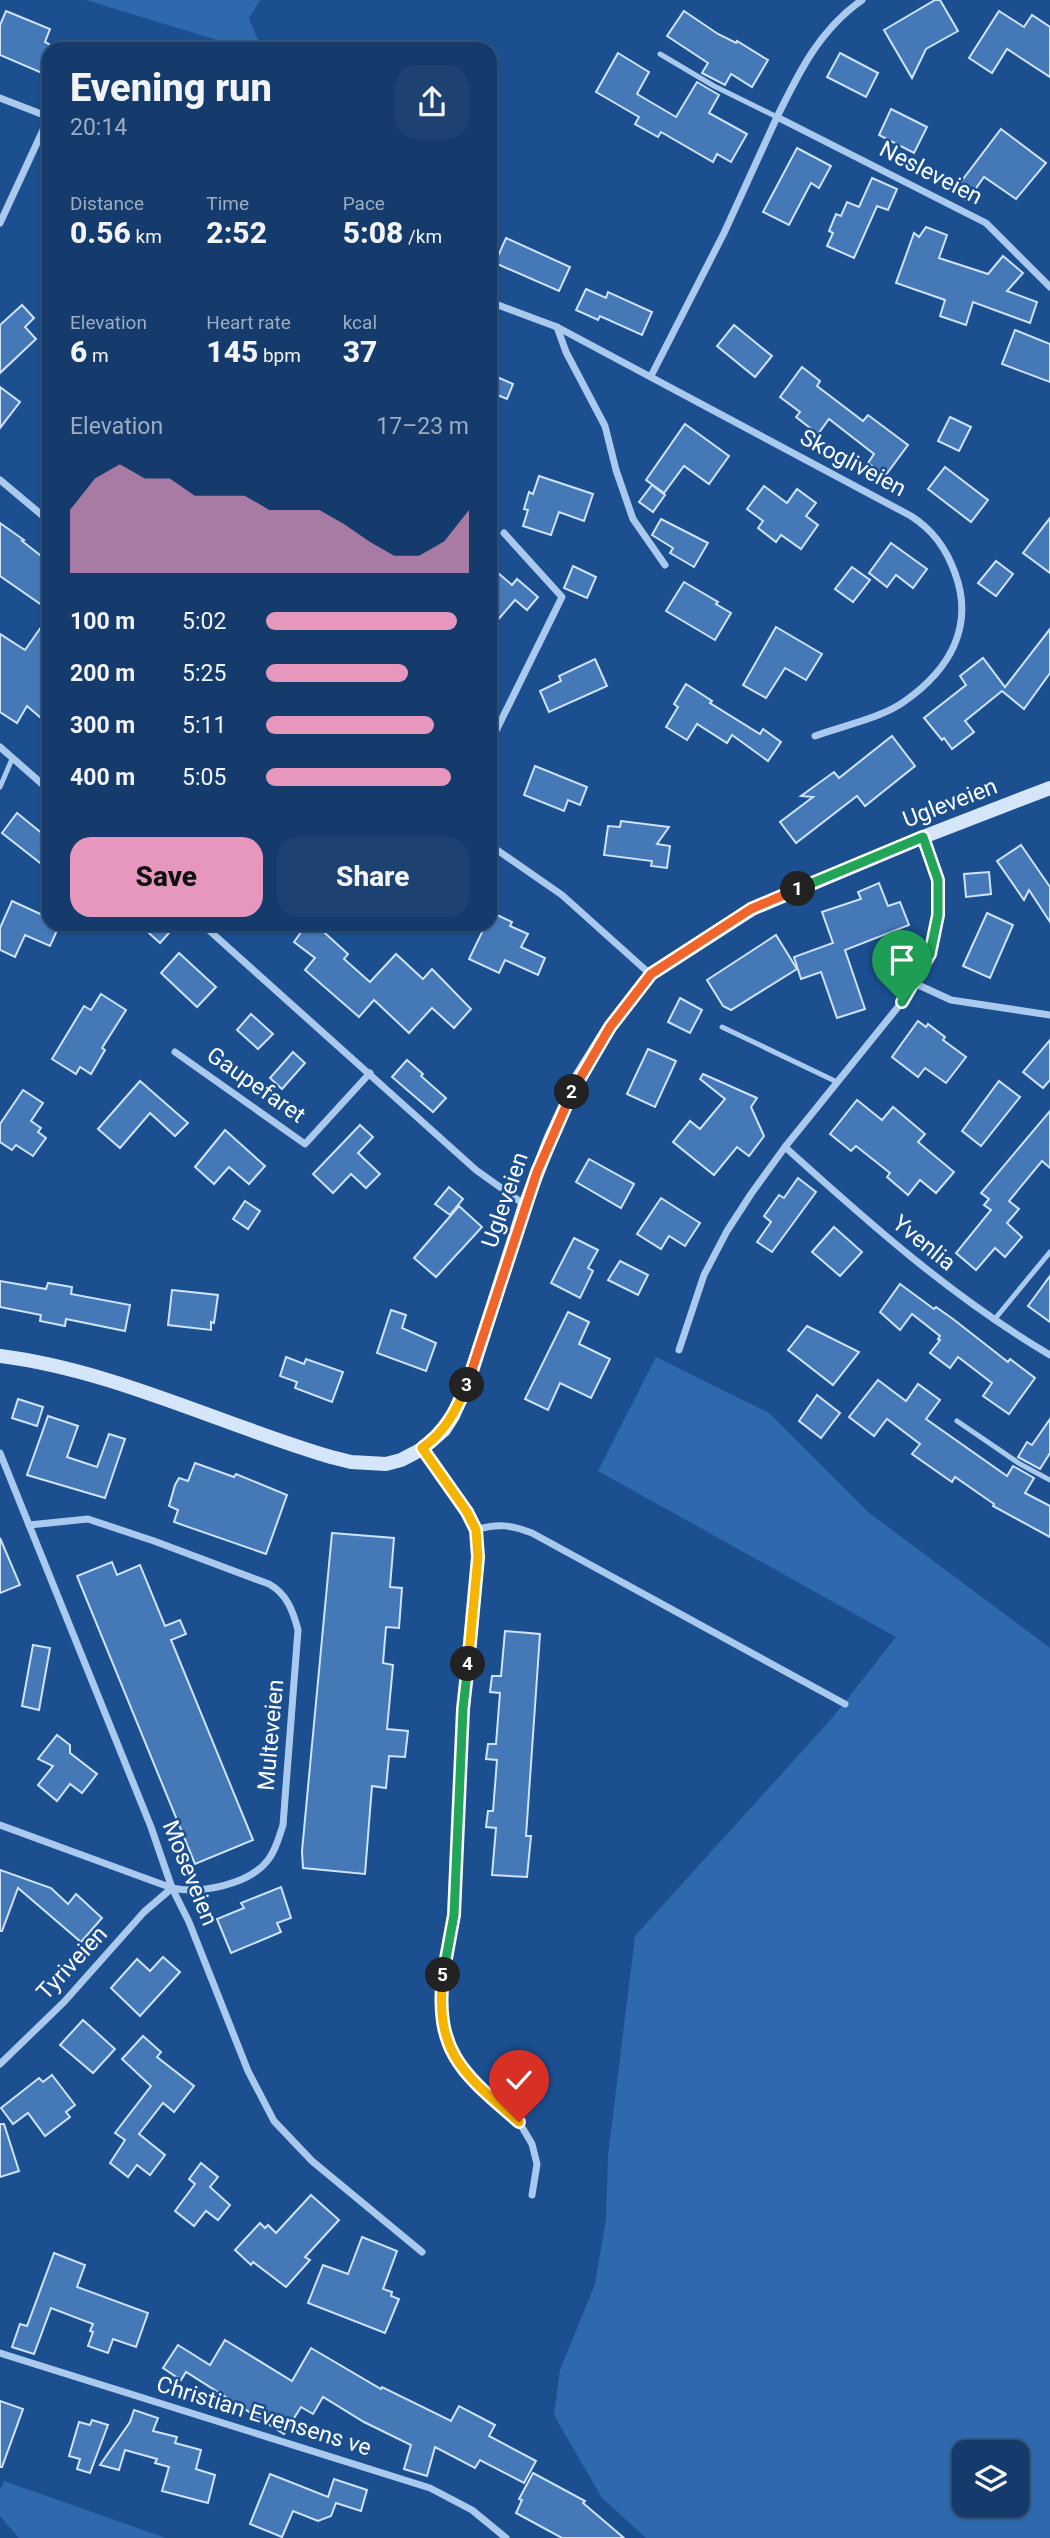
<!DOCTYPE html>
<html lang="en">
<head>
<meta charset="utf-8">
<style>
  :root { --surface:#143b6b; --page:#1d4271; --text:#f1f3f6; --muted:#9dadc1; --line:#33557e; --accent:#e797bd }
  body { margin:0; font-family:Roboto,sans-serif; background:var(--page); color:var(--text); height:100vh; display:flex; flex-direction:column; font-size:26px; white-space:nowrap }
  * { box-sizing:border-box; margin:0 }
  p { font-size:23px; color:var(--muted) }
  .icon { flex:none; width:38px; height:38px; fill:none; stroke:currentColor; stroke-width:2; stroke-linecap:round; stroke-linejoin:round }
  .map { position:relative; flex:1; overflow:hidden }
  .details { position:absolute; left:42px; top:42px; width:455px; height:889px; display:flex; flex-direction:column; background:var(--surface); border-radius:21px; box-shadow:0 2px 5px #0004,0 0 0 2px var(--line) }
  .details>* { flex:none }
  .fabs { position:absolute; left:952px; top:2440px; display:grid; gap:14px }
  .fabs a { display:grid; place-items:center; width:77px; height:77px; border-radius:14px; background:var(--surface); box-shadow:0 2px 5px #0004,0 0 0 2px var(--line); font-size:35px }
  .pin { position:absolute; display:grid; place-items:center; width:60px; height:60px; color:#fff; margin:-72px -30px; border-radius:50% 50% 50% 0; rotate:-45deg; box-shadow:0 0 7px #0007 }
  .pin .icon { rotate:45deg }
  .km { position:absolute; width:35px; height:35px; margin:-18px; border-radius:50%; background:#222; color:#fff; font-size:19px; line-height:35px; text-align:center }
  .round { display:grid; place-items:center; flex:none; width:74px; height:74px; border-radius:21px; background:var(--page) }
  .headline { display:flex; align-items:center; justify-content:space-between; height:119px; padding:0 28px }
  h1 { font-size:38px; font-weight:800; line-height:52px }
  .stats { display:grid; grid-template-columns:repeat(3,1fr); gap:10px; height:119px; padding:7px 28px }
  .stats div { display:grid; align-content:center }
  .stats b { font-size:30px; font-weight:800 }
  .stats small { font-size:19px; font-weight:400 }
  .stats p { font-size:19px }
  .chart { height:196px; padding:14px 28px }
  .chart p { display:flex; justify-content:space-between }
  .chart svg { width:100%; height:126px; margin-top:7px; fill:var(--accent); opacity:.7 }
  .action { display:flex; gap:14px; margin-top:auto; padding:14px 28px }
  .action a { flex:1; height:80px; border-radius:21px; background:var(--accent); color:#111; font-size:28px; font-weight:800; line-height:80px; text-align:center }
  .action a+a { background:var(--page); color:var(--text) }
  ul { padding:0 28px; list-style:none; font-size:23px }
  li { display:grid; grid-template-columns:112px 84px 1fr; align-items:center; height:52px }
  li i { height:18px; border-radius:9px; background:var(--accent) }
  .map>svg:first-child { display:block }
  .green { fill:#2e69ad; fill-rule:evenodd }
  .building { fill:#4478b7; stroke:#cfe3fa; stroke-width:2 }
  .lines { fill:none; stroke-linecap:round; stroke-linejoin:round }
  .lane { stroke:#a9c9ee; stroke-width:5 }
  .street { stroke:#a9c9ee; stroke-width:7 }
  .secondary { stroke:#d6e6fa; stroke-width:14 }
  .split-1-casing { stroke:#fff; stroke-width:14 }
  .split-2-casing { stroke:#fff; stroke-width:14 }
  .split-3-casing { stroke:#fff; stroke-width:14 }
  .split-4-casing { stroke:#fff; stroke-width:14 }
  .split-5-casing { stroke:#fff; stroke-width:14 }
  .split-6-casing { stroke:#fff; stroke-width:14 }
  .split-1 { stroke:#22a559; stroke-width:9 }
  .split-2 { stroke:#f0652b; stroke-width:9 }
  .split-3 { stroke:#f0652b; stroke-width:9 }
  .split-4 { stroke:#f5b400; stroke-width:9 }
  .split-5 { stroke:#22a559; stroke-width:9 }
  .split-6 { stroke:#f5b400; stroke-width:9 }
  .labels { text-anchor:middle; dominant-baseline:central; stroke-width:5; stroke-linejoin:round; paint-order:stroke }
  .street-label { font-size:23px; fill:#fff; stroke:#1b4f8f }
</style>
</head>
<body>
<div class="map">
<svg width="1050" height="2538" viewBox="0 0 1050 2538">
  <rect width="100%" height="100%" fill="#1b4f8f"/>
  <g class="green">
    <polygon points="86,0 260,0 249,18 257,38 269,49 246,49"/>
    <path d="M656,1357L769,1413L868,1512L1050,1648V2538H646L602,2498L554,2415L560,2370L595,2284L606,2219L608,2156L635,1936L833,1717L896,1637L598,1471ZM964,2452H1017V2504H964Z"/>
    <polygon points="4,2481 166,2538 19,2538 0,2516 0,2490"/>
  </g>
  <g class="building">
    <polygon points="935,0 940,0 958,31 926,49 912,78 884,30"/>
    <polygon points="6,11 50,29 45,42 49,44 49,76 0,55 0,25"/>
    <polygon points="684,11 718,34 736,43 737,41 768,60 752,87 731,74 725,85 702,73 708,63 667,36"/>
    <polygon points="999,11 1024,27 1032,15 1050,27 1050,77 1007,49 992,73 969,58"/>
    <polygon points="618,53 649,72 637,94 676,117 697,82 719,95 709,113 747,134 731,162 717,154 713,162 661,132 658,137 635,124 639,117 596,92"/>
    <polygon points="840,53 878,73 866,97 827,77"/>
    <polygon points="891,109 927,127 914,153 879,135"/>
    <polygon points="1001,129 1046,163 1016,199 984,177 967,201 954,191"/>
    <polygon points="797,148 831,166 819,188 811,183 789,225 763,212"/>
    <polygon points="872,178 897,189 888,210 877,206 854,258 827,246 833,233 829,231 836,214 841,216 847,202 859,207"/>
    <polygon points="926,227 947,235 939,258 988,274 1003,256 1023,273 1007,291 1037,302 1030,323 973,302 966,325 940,316 945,300 896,283 914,233 919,237"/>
    <polygon points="506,238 570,267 559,291 495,263"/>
    <polygon points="586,289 606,298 608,292 652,312 642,335 600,316 598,320 576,310"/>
    <polygon points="22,305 34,318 25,327 36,339 0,373 0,325"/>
    <polygon points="734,325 772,356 755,377 717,346"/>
    <polygon points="1015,330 1050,344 1050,382 1002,364"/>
    <polygon points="802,367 820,381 817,386 863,421 868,415 908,445 885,476 868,463 874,454 829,419 818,434 796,417 800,412 780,397"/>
    <polygon points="490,374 513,384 507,399 490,392"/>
    <polygon points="0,387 20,402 0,428"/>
    <polygon points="950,417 971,427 959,451 938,441"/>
    <polygon points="685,424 729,456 709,484 684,466 664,493 646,480"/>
    <polygon points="945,467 988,500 971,522 928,489"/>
    <polygon points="539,476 593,494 584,521 559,512 551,535 523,526 528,510 524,509 529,492 533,494"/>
    <polygon points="652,485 665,495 653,512 639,502"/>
    <polygon points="764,486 787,503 797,489 816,503 806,516 818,525 801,549 781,535 776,542 758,528 763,521 747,509"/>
    <polygon points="1050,518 1050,573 1023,553"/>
    <polygon points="661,519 708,543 694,567 670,553 673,548 652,535"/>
    <polygon points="0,523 24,540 22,541 49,562 49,610 0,576"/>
    <polygon points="891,543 927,569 913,588 896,575 887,587 869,573"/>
    <polygon points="996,561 1013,574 996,596 978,583"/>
    <polygon points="490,566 512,585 517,579 538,597 527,610 515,600 490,629"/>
    <polygon points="573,566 596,577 587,598 564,588"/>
    <polygon points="852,567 870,580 853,602 835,589"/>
    <polygon points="684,582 718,602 716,604 731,613 715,640 666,611"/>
    <polygon points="49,616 49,725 27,706 17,723 0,712 0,634 25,650"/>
    <polygon points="776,627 822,654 806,680 785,668 766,698 743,685"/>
    <polygon points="1050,629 1050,673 1024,709 1002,691 965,721 974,732 952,749 944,738 942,740 924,718 966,685 960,676 983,658 1005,687"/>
    <polygon points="595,659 607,686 549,712 540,691 561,681 559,676"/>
    <polygon points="686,684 712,701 710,703 760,734 763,729 781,742 768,761 732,735 727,743 697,724 687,740 666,727 678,707 674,704"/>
    <polygon points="892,736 915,766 865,806 857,796 796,843 780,822 813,797 801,796 834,772 839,778"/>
    <polygon points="535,766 587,787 580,805 568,800 564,811 524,795"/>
    <polygon points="17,813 49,839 49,870 2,833"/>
    <polygon points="621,821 669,827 657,844 670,846 667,868 651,866 652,861 604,855 608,826 620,827"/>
    <polygon points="1021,845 1050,887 1050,922 1029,890 1024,900 997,861"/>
    <polygon points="989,872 991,894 966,897 964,874"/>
    <polygon points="879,883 888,906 900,902 909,925 845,950 865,1009 837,1018 821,972 801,979 794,957 833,943 822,912 861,899 858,892"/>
    <polygon points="12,901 49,918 49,924 60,924 50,946 25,935 15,957 0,950 0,928"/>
    <polygon points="491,912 512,922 510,926 528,934 521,947 545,958 538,975 505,960 499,973 469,959 486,924 490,924"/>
    <polygon points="987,913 1013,925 990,978 963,966"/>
    <polygon points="139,924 177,924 160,943"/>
    <polygon points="307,924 315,924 348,954 344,959 370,982 396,954 423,979 432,969 471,1009 454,1028 432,1008 409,1033 374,1000 359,1017 305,970 315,958 294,942"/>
    <polygon points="776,935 797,969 731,1010 723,1006 707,980"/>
    <polygon points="179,953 216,987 197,1007 161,973"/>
    <polygon points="101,994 126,1010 102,1048 105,1050 91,1074 80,1067 76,1074 52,1059 84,1006 91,1010"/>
    <polygon points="680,998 702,1010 690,1033 668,1022"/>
    <polygon points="251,1014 273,1034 258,1049 237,1030"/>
    <polygon points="918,1021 926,1027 928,1024 945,1037 943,1040 966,1057 946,1083 925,1068 918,1077 892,1057"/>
    <polygon points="1050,1040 1050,1080 1043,1088 1023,1072"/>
    <polygon points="648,1049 676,1061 655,1107 627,1094"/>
    <polygon points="293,1052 305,1063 282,1089 270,1078"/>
    <polygon points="407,1060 423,1074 421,1076 446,1098 433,1112 392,1077"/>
    <polygon points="703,1074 757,1098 751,1107 764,1136 749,1156 737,1147 714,1175 673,1142 690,1121 700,1129 725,1099 700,1079"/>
    <polygon points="140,1081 188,1123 175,1136 150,1113 120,1148 98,1129"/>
    <polygon points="999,1081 1020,1097 981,1146 962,1131"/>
    <polygon points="23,1090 43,1103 31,1121 41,1128 38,1132 46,1138 33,1156 16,1145 12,1150 0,1142 0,1124"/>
    <polygon points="857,1100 882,1120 893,1107 925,1134 918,1142 954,1172 936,1193 920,1180 908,1195 887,1177 890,1173 856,1146 851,1151 830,1134"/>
    <polygon points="1050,1111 1050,1168 1042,1161 1009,1201 1019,1209 1007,1223 1022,1237 1005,1257 995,1248 976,1270 956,1253 991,1210 984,1205 989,1199 981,1193"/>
    <polygon points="360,1125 373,1137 358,1153 380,1174 366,1188 351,1174 333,1193 313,1174"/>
    <polygon points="225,1130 265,1166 249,1184 229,1167 214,1184 195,1167"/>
    <polygon points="589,1159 634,1184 621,1208 576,1182"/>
    <polygon points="798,1178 816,1192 772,1252 757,1242 771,1222 764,1216 779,1195 784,1198"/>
    <polygon points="449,1187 463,1199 450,1215 435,1204"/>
    <polygon points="661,1198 700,1223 685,1246 669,1236 661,1249 637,1234"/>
    <polygon points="245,1201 260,1211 248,1229 233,1219"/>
    <polygon points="459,1206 482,1227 436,1277 414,1258"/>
    <polygon points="834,1227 862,1252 840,1276 812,1252"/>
    <polygon points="574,1238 598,1250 588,1268 593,1271 580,1298 551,1283"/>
    <polygon points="620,1261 648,1275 638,1295 608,1280"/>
    <polygon points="1050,1276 1050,1322 1028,1306"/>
    <polygon points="0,1281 46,1289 48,1283 72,1287 71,1294 130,1305 125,1331 66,1319 65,1326 40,1321 41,1315 0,1307"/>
    <polygon points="900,1284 934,1309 936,1307 953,1319 1008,1362 1010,1359 1035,1378 1009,1414 983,1396 992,1383 958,1357 950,1368 930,1353 940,1340 938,1339 940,1336 912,1314 900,1330 880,1312"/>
    <polygon points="172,1290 218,1295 214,1323 211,1322 211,1330 168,1325"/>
    <polygon points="391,1310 406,1315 402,1328 436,1343 426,1371 377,1353"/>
    <polygon points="568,1312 589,1322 579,1344 610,1359 591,1398 560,1383 548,1410 525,1399"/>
    <polygon points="807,1326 859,1352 833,1385 788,1350"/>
    <polygon points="286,1357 304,1364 306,1359 343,1372 332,1402 295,1388 297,1382 280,1376"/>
    <polygon points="878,1380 906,1401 918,1384 940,1400 926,1419 1007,1476 1013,1466 1034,1478 1025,1493 1050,1506 1050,1537 993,1506 994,1504 955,1477 952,1482 912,1454 920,1444 887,1419 874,1436 849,1417"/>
    <polygon points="817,1395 840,1413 821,1438 799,1421"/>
    <polygon points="18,1399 43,1407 37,1426 12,1418"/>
    <polygon points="48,1416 78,1426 67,1457 97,1467 109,1434 125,1439 105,1498 27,1475"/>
    <polygon points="1050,1419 1050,1453 1040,1469 1018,1457 1027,1442 1032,1445"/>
    <polygon points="195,1463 234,1477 236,1474 287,1495 266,1554 174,1522 178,1510 169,1506 175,1485 179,1478 188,1481"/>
    <polygon points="332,1533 394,1538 390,1587 402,1588 399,1628 386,1627 383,1663 393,1665 387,1729 408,1731 405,1757 389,1756 386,1788 372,1786 365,1874 303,1868 302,1851"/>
    <polygon points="0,1538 20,1585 0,1593"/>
    <polygon points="112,1562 117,1575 140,1565 165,1626 180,1620 186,1634 171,1640 253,1840 195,1864 77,1576"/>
    <polygon points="505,1631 540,1634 526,1836 531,1836 527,1877 492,1875 496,1828 486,1827 488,1811 493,1811 497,1760 486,1759 488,1744 496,1744 500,1693 490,1692 492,1676 501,1676"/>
    <polygon points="33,1645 50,1648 39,1710 22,1706"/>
    <polygon points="57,1735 70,1745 70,1753 97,1774 82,1793 70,1784 57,1801 38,1785 53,1766 38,1759"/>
    <polygon points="0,1870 51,1888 68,1904 76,1894 102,1918 81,1942 18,1888 2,1931 0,1931"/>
    <polygon points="281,1887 291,1918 277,1923 281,1932 231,1953 217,1919 244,1908 241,1903"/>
    <polygon points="163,1957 180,1972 140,2016 111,1988 137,1959 150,1971"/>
    <polygon points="83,2020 115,2049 93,2073 60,2045"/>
    <polygon points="143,2036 161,2052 157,2057 194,2086 174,2112 163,2103 139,2134 165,2155 150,2175 137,2165 128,2177 110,2163 125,2140 115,2133 151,2086 122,2059"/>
    <polygon points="52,2075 75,2105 66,2112 70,2117 45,2136 28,2113 13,2124 1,2108 39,2078 43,2082"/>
    <polygon points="0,2124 4,2124 19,2171 0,2177"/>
    <polygon points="201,2163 218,2177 210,2187 230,2205 218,2220 206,2211 194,2226 175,2211 195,2184 189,2179"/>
    <polygon points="311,2195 339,2220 305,2257 310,2260 286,2287 253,2262 251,2265 235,2250 260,2223 265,2228 268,2225 276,2233"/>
    <polygon points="362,2237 397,2251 383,2289 392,2292 391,2296 399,2299 385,2333 308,2303 323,2265 348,2274"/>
    <polygon points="54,2253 85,2265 77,2287 148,2313 136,2347 113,2339 108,2353 88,2346 93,2332 90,2331 93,2324 51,2308 34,2354 12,2347 20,2324 27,2326"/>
    <polygon points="225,2340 292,2381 311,2348 381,2389 382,2387 451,2421 459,2406 495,2425 489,2436 536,2461 524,2483 480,2460 475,2468 435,2447 427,2476 404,2469 411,2445 364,2422 323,2397 313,2414 301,2407 284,2434 186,2372 181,2380 163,2368 178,2345 210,2365"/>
    <polygon points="0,2401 23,2409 2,2467 0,2467"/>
    <polygon points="134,2410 158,2418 153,2431 177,2437 175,2443 201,2450 196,2469 215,2475 208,2503 162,2491 169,2467 155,2463 157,2459 125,2450 119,2470 100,2465 130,2422"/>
    <polygon points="92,2420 108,2425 90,2473 77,2469 80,2459 69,2456 79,2422 90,2425"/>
    <polygon points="533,2473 585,2501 583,2503 624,2538 562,2538 516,2513 522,2500 519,2499"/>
    <polygon points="270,2474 328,2497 334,2479 367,2490 361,2511 336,2503 331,2516 318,2521 293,2511 282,2537 250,2524"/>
  </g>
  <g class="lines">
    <g class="lane">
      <polyline points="660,54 714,86 777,117"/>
      <polyline points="0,787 12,759"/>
      <polyline points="722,1027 837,1082"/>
      <polyline points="994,1320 1050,1252"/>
      <polyline points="957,1421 1020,1464 1050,1480"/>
    </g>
    <g class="street">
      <polyline points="0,98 49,117"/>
      <path d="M777,117C799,72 820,29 862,0"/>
      <polyline points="0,223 49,117"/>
      <path d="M490,302L557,327L911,516C933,530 946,548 955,573C975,627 949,670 905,701C882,718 842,726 815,736"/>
      <polyline points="557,327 566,352 605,426 616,470 633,519 665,565"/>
      <polyline points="651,376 724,233 777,117 986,223 1050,287"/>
      <polyline points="0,480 49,521"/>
      <polyline points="490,743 562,597 504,533"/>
      <polyline points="0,747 49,790"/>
      <polyline points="490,845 562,895 650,974"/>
      <polyline points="202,924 476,1170 525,1205"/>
      <polyline points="914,983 951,1000 1050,1015"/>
      <polyline points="175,1052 305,1144 370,1073"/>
      <path d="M785,1147C869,1223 952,1297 1050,1355"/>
      <polyline points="679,1350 704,1275 727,1231 751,1194 785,1147 902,1002 931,954 938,915 938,880 923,837"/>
      <polyline points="422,1449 467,1512 476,1530 478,1557 463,1709 454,1915 442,1978 441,2019 450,2050 468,2076 519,2122 532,2144 537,2164 532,2195"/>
      <polyline points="0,1453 151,1827 172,1888 189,1922 248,2071 274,2121 312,2161 422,2252"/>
      <path d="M476,1530C497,1523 511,1525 532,1533L845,1704"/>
      <path d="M0,1825L172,1888C200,1894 249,1885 268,1860C276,1850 279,1837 283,1825L298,1630C293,1611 287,1594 269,1584L154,1541L88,1519L29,1525"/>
      <polyline points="0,2064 64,2002 144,1912 172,1888"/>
      <polyline points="0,2353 430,2488 472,2510 506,2538"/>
    </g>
    <path class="secondary" d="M0,1356C113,1370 222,1425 331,1457L351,1462L386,1464L401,1460L422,1449L444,1430L453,1416L471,1374L525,1205L550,1140L579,1077L610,1027L651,974L752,909L923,837L1050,788"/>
  </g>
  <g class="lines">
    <defs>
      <polyline id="split-1" points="798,889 923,837 938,880 938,915 930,954 902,1002"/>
      <polyline id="split-2" points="572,1092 610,1027 651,974 751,909 798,889"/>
      <polyline id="split-3" points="467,1385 537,1172 572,1092"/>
      <path id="split-4" d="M467,1385C456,1411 445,1432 422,1448L467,1512L476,1530L478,1557L468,1664"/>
      <polyline id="split-5" points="443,1975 454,1915 463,1709 468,1664"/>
      <path id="split-6" d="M443,1975C434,2054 465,2075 519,2122"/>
    </defs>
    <use href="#split-1" class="split-1-casing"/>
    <use href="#split-2" class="split-2-casing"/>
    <use href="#split-3" class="split-3-casing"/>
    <use href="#split-4" class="split-4-casing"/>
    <use href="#split-5" class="split-5-casing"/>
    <use href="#split-6" class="split-6-casing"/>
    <use href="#split-1" class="split-1"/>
    <use href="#split-2" class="split-2"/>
    <use href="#split-3" class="split-3"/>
    <use href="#split-4" class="split-4"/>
    <use href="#split-5" class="split-5"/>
    <use href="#split-6" class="split-6"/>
  </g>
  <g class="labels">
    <g class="street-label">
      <text transform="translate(931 173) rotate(27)">Nesleveien</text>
      <text transform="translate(853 463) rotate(28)">Skogliveien</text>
      <text transform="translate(950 803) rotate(-21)">Ugleveien</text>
      <text transform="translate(256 1085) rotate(35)">Gaupefaret</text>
      <text transform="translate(505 1200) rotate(-71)">Ugleveien</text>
      <text transform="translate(924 1243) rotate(39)">Yvenlia</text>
      <text transform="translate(271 1735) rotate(-85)">Multeveien</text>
      <text transform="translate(190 1873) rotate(68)">Moseveien</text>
      <text transform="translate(72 1963) rotate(-47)">Tyriveien</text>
      <text transform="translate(264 2416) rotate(17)">Christian Evensens ve</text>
    </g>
  </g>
</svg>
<div class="fabs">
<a><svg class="icon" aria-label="layers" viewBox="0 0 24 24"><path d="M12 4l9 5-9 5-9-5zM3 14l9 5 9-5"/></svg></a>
</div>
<div class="pin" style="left:902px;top:1002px;background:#1e9e55"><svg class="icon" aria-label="arrive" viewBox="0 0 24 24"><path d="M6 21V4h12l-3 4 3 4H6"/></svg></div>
<div class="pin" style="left:519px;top:2122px;background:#d93025"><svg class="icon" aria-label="check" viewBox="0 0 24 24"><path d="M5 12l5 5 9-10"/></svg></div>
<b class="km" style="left:798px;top:889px">1</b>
<b class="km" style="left:572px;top:1092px">2</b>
<b class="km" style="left:467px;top:1385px">3</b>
<b class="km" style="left:468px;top:1664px">4</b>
<b class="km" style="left:443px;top:1975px">5</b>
<section class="details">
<div class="headline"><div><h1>Evening run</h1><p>20:14</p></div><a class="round"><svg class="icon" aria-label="share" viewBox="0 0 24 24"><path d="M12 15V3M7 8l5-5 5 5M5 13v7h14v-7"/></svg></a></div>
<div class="stats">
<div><p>Distance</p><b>0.56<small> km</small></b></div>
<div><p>Time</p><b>2:52</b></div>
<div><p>Pace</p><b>5:08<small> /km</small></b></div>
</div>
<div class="stats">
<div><p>Elevation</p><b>6<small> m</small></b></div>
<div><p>Heart rate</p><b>145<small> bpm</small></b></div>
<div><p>kcal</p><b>37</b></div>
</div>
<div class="chart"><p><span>Elevation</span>17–23 m</p>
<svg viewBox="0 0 160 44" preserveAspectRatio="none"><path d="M0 44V22L10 11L20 6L30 11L40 11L50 17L60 17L70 17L80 22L90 22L100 22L110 27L120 33L130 38L140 38L150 33L160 22V44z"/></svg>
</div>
<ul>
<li><b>100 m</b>5:02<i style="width:94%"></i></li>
<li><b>200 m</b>5:25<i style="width:70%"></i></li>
<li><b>300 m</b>5:11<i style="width:83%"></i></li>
<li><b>400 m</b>5:05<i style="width:91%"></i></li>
</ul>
<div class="action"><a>Save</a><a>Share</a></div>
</section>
</div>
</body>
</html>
